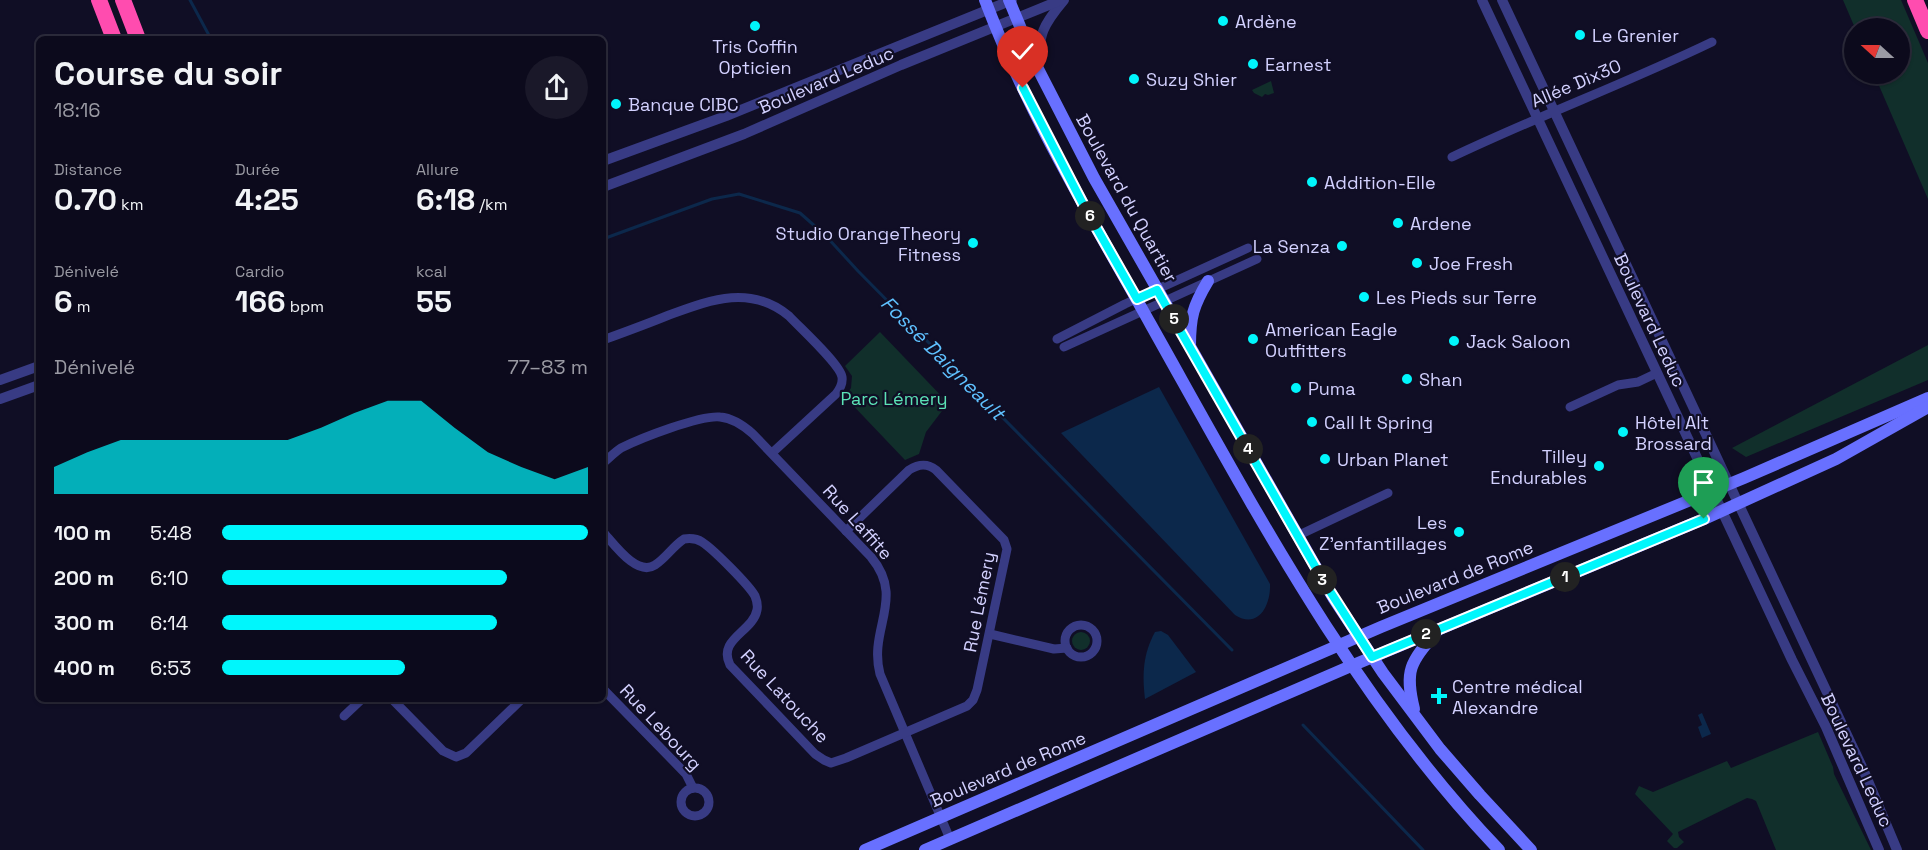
<!DOCTYPE html>
<html lang="fr">
<head>
<meta charset="utf-8">
<style>
  :root { --surface:#0c0a1c; --page:#1a1829; --text:#f1f3f6; --muted:#9a9aa3; --line:#2c2b3b; --accent:#00f6fc }
  body { margin:0; font-family:"Space Grotesk",sans-serif; background:var(--page); color:var(--text); height:100vh; display:flex; flex-direction:column; font-size:22px; white-space:nowrap }
  * { box-sizing:border-box; margin:0 }
  p { font-size:20px; color:var(--muted) }
  .icon { flex:none; width:33px; height:33px; fill:none; stroke:currentColor; stroke-width:2; stroke-linecap:round; stroke-linejoin:round }
  .map { position:relative; flex:1; overflow:hidden }
  .side { position:absolute; left:36px; top:36px; width:570px; height:666px; display:flex; flex-direction:column; background:var(--surface); border-radius:9px; box-shadow:0 2px 4px #0004,0 0 0 2px var(--line) }
  .side>* { flex:none }
  .needle { width:39px; rotate:291deg }
  .fabs { position:absolute; left:1844px; top:18px; display:grid; gap:12px }
  .fabs a { display:grid; place-items:center; width:66px; height:66px; border-radius:50%; background:var(--surface); box-shadow:0 2px 4px #0004,0 0 0 2px var(--line); font-size:30px }
  .pin { position:absolute; display:grid; place-items:center; width:51px; height:51px; color:#fff; margin:-62px -26px; border-radius:50% 50% 50% 0; rotate:-45deg; box-shadow:0 0 6px #0007 }
  .pin .icon { rotate:45deg }
  .km { position:absolute; width:30px; height:30px; margin:-15px; border-radius:50%; background:#222; color:#fff; font-size:16px; line-height:30px; text-align:center }
  .round { display:grid; place-items:center; flex:none; width:63px; height:63px; border-radius:32px; background:var(--page) }
  .summary { display:flex; align-items:center; justify-content:space-between; height:102px; padding:0 18px }
  h1 { font-size:33px; font-weight:700; line-height:45px }
  .figures { display:grid; grid-template-columns:repeat(3,1fr); gap:9px; height:102px; padding:6px 18px }
  .figures div { display:grid; align-content:center }
  .figures b { font-size:30px; font-weight:700 }
  .figures small { font-size:16px; font-weight:400 }
  .figures p { font-size:16px }
  .chart { height:168px; padding:12px 18px }
  .chart p { display:flex; justify-content:space-between }
  .chart svg { width:100%; height:108px; margin-top:6px; fill:var(--accent); opacity:.7 }
  ul { padding:0 18px; list-style:none; font-size:20px }
  li { display:grid; grid-template-columns:96px 72px 1fr; align-items:center; height:45px }
  li i { height:15px; border-radius:8px; background:var(--accent) }
  .map>svg:first-child { display:block }
  .green { fill:#112f2b }
  .water { fill:#0c284b }
  .lines { fill:none; stroke-linecap:round; stroke-linejoin:round }
  .stream { stroke:#0c284b; stroke-width:3 }
  .minor { stroke:#383b84; stroke-width:9 }
  .tertiary { stroke:#383b84; stroke-width:10 }
  .secondary { stroke:#6870ff; stroke-width:12 }
  .motorway { stroke:#ff4caf; stroke-width:16 }
  .route-casing { stroke:#fff; stroke-width:12 }
  .route { stroke:#00f6fc; stroke-width:8 }
  .poi-dot { fill:#00f6fc; stroke:#100e25; stroke-width:2 }
  .labels { text-anchor:middle; dominant-baseline:central; stroke-width:4.5; stroke-linejoin:round; paint-order:stroke }
  .poi-label { font-size:18px; fill:#d3d1ff; stroke:#100e25; text-anchor:start }
  .street-label { font-size:18px; fill:#d3d1ff; stroke:#100e25 }
  .park-label { font-size:18px; fill:#5be2b6; stroke:#100e25 }
  .water-label { font-size:20px; font-style:italic; fill:#5fc1ff; stroke:#100e25 }
</style>
</head>
<body>
<div class="map">
<svg width="1928" height="850" viewBox="0 0 1928 850">
  <rect width="100%" height="100%" fill="#100e25"/>
  <g class="green">
    <polygon points="1843,0 1901,0 1928,63 1928,199 1874,74 1899,74 1899,28 1855,28"/>
    <polygon points="1271,81 1274,93 1268,95 1265,94 1262,97 1254,93 1252,90"/>
    <polygon points="880,332 948,403 926,432 919,454 905,460 845,397 851,388 852,376 845,366"/>
    <polygon points="1928,345 1928,380 1746,457 1732,448"/>
    <circle cx="1081" cy="641" r="9"/>
    <polygon points="1818,732 1833,767 1834,774 1871,850 1776,850 1756,801 1752,799 1747,798 1678,832 1679,837 1684,842 1677,848 1674,848 1667,841 1673,834 1635,794 1639,786 1653,792 1727,761 1731,768"/>
  </g>
  <g class="water">
    <path d="M1159,387L1270,584C1271,605 1258,630 1235,615L1061,433Z"/>
    <path d="M1161,631L1168,635L1196,672L1145,699C1142,674 1143,654 1155,632Z"/>
    <polygon points="1702,713 1711,734 1702,738 1698,727 1702,725 1698,715"/>
  </g>
  <g class="lines">
    <g class="stream">
      <polyline points="190,0 211,39"/>
      <polyline points="603,239 712,199 739,194 800,213 825,235 858,271 1232,650"/>
      <polyline points="1303,725 1423,850"/>
    </g>
    <g class="minor">
      <path d="M1452,157C1538,116 1627,83 1712,42"/>
      <polyline points="1057,339 1125,304 1248,248"/>
      <path d="M603,340C625,332 647,324 669,315C710,300 750,284 789,316C799,327 840,364 842,377C843,384 840,389 836,394L772,453"/>
      <polyline points="1064,347 1257,259"/>
      <polyline points="1570,407 1618,385 1638,382 1657,373"/>
      <path d="M603,463C609,458 615,452 621,448C641,438 700,415 720,417C733,418 743,425 753,434L871,557C906,599 868,628 880,674L950,839"/>
      <path d="M603,532C614,544 637,577 655,565C666,558 673,546 684,539C691,538 696,538 702,542C713,549 749,585 755,596C757,601 758,605 757,610C753,632 717,639 730,665L815,754L824,760L831,763L846,758L967,706L973,700L977,690L1007,549L1004,540L936,470C927,463 919,464 909,470L846,531"/>
      <polyline points="1297,536 1388,493"/>
      <circle cx="1081" cy="641" r="16"/>
      <polyline points="990,634 1054,649 1067,648"/>
      <polyline points="603,689 686,774 693,788"/>
      <polyline points="392,699 443,751 456,757 466,753 522,699"/>
      <polyline points="344,716 362,699"/>
      <circle cx="695" cy="802" r="14"/>
    </g>
    <g class="tertiary">
      <polyline points="1482,0 1792,660 1826,727 1879,850"/>
      <polyline points="1502,0 1863,769 1897,850"/>
      <path d="M1037,67C1040,33 1042,26 1064,0"/>
      <polyline points="603,161 726,116 1012,0"/>
      <polyline points="603,187 744,134 901,65 1061,0"/>
      <polyline points="0,380 39,366"/>
      <polyline points="0,399 39,385"/>
    </g>
    <g class="secondary">
      <path d="M985,0C1028,114 1092,219 1151,325C1255,510 1352,696 1499,850"/>
      <polyline points="1009,0 1037,67 1094,178 1334,599 1383,673 1440,749 1480,795 1531,850"/>
      <path d="M1190,346C1190,317 1193,306 1208,281"/>
      <path d="M1414,709C1404,669 1411,662 1437,631"/>
      <polyline points="865,850 1381,627 1744,478 1928,398"/>
      <polyline points="925,850 1351,666 1704,519 1836,459 1928,407"/>
    </g>
    <g class="motorway">
      <polyline points="99,0 114,39"/>
      <polyline points="123,0 138,39"/>
      <polyline points="1915,0 1928,31"/>
    </g>
  </g>
  <g class="lines">
    <defs>
      <polyline id="route" points="1023,88 1084,206 1137,299 1157,290 1324,582 1372,657 1704,519"/>
    </defs>
    <use href="#route" class="route-casing"/>
    <use href="#route" class="route"/>
  </g>
  <g class="poi-dot">
    <circle cx="1223" cy="21" r="6"/>
    <circle cx="755" cy="26" r="6"/>
    <circle cx="1580" cy="35" r="6"/>
    <circle cx="1253" cy="64" r="6"/>
    <circle cx="1134" cy="79" r="6"/>
    <circle cx="616" cy="104" r="6"/>
    <circle cx="1312" cy="182" r="6"/>
    <circle cx="1398" cy="223" r="6"/>
    <circle cx="973" cy="243" r="6"/>
    <circle cx="1342" cy="246" r="6"/>
    <circle cx="1417" cy="263" r="6"/>
    <circle cx="1364" cy="297" r="6"/>
    <circle cx="1253" cy="339" r="6"/>
    <circle cx="1454" cy="341" r="6"/>
    <circle cx="1407" cy="379" r="6"/>
    <circle cx="1296" cy="388" r="6"/>
    <circle cx="1312" cy="422" r="6"/>
    <circle cx="1623" cy="432" r="6"/>
    <circle cx="1325" cy="459" r="6"/>
    <circle cx="1599" cy="466" r="6"/>
    <circle cx="1459" cy="532" r="6"/>
    <path d="M1436 687h6v6h6v6h-6v6h-6v-6h-6v-6h6z"/>
  </g>
  <g class="labels">
    <g class="poi-label">
      <text x="1235" y="21">Ardène</text>
      <text x="1592" y="35">Le Grenier</text>
      <text x="755" y="46" text-anchor="middle">Tris Coffin<tspan x="755" dy="21">Opticien</tspan></text>
      <text x="1265" y="64">Earnest</text>
      <text x="1146" y="79">Suzy Shier</text>
      <text x="628" y="104">Banque CIBC</text>
      <text x="1324" y="182">Addition-Elle</text>
      <text x="1410" y="223">Ardene</text>
      <text x="961" y="233" text-anchor="end">Studio OrangeTheory<tspan x="961" dy="21">Fitness</tspan></text>
      <text x="1330" y="246" text-anchor="end">La Senza</text>
      <text x="1429" y="263">Joe Fresh</text>
      <text x="1376" y="297">Les Pieds sur Terre</text>
      <text x="1265" y="329">American Eagle<tspan x="1265" dy="21">Outfitters</tspan></text>
      <text x="1466" y="341">Jack Saloon</text>
      <text x="1419" y="379">Shan</text>
      <text x="1308" y="388">Puma</text>
      <text x="1324" y="422">Call It Spring</text>
      <text x="1635" y="422">Hôtel Alt<tspan x="1635" dy="21">Brossard</tspan></text>
      <text x="1587" y="456" text-anchor="end">Tilley<tspan x="1587" dy="21">Endurables</tspan></text>
      <text x="1337" y="459">Urban Planet</text>
      <text x="1447" y="522" text-anchor="end">Les<tspan x="1447" dy="21">Z'enfantillages</tspan></text>
      <text x="1452" y="686">Centre médical<tspan x="1452" dy="21">Alexandre</tspan></text>
    </g>
    <g class="street-label">
      <text transform="translate(826 80) rotate(-23)">Boulevard Leduc</text>
      <text transform="translate(1576 83) rotate(-23)">Allée Dix30</text>
      <text transform="translate(1127 198) rotate(61)">Boulevard du Quartier</text>
      <text transform="translate(1650 320) rotate(65)">Boulevard Leduc</text>
      <text transform="translate(858 522) rotate(48)">Rue Laffite</text>
      <text transform="translate(1455 577) rotate(-22)">Boulevard de Rome</text>
      <text transform="translate(979 602) rotate(-79)">Rue Lémery</text>
      <text transform="translate(785 696) rotate(47)">Rue Latouche</text>
      <text transform="translate(661 727) rotate(47)">Rue Lebourg</text>
      <text transform="translate(1857 760) rotate(65)">Boulevard Leduc</text>
      <text transform="translate(1008 769) rotate(-23)">Boulevard de Rome</text>
    </g>
    <g class="park-label">
      <text x="894" y="398">Parc Lémery</text>
    </g>
    <g class="water-label">
      <text transform="translate(943 358) rotate(45)">Fossé Daigneault</text>
    </g>
  </g>
</svg>
<div class="fabs">
<a><svg class="needle" viewBox="-14 -14 28 28"><path d="M0-13l5 13h-10z" fill="#e53935"/><path d="M0 13l5-13h-10z" fill="#9a9aa3"/></svg></a>
</div>
<div class="pin" style="left:1704px;top:519px;background:#1e9e55"><svg class="icon" aria-label="arrive" viewBox="0 0 24 24"><path d="M6 21V4h12l-3 4 3 4H6"/></svg></div>
<div class="pin" style="left:1023px;top:88px;background:#d93025"><svg class="icon" aria-label="check" viewBox="0 0 24 24"><path d="M5 12l5 5 9-10"/></svg></div>
<b class="km" style="left:1565px;top:577px">1</b>
<b class="km" style="left:1426px;top:634px">2</b>
<b class="km" style="left:1322px;top:580px">3</b>
<b class="km" style="left:1248px;top:449px">4</b>
<b class="km" style="left:1174px;top:319px">5</b>
<b class="km" style="left:1090px;top:216px">6</b>
<section class="side">
<div class="summary"><div><h1>Course du soir</h1><p>18:16</p></div><a class="round"><svg class="icon" aria-label="share" viewBox="0 0 24 24"><path d="M12 15V3M7 8l5-5 5 5M5 13v7h14v-7"/></svg></a></div>
<div class="figures">
<div><p>Distance</p><b>0.70<small> km</small></b></div>
<div><p>Durée</p><b>4:25</b></div>
<div><p>Allure</p><b>6:18<small> /km</small></b></div>
</div>
<div class="figures">
<div><p>Dénivelé</p><b>6<small> m</small></b></div>
<div><p>Cardio</p><b>166<small> bpm</small></b></div>
<div><p>kcal</p><b>55</b></div>
</div>
<div class="chart"><p><span>Dénivelé</span>77–83 m</p>
<svg viewBox="0 0 160 44" preserveAspectRatio="none"><path d="M0 44V33L10 27L20 22L30 22L40 22L50 22L60 22L70 22L80 17L90 11L100 6L110 6L120 17L130 27L140 33L150 38L160 33V44z"/></svg>
</div>
<ul>
<li><b>100 m</b>5:48<i style="width:100%"></i></li>
<li><b>200 m</b>6:10<i style="width:78%"></i></li>
<li><b>300 m</b>6:14<i style="width:75%"></i></li>
<li><b>400 m</b>6:53<i style="width:50%"></i></li>
</ul>
</section>
</div>
</body>
</html>
